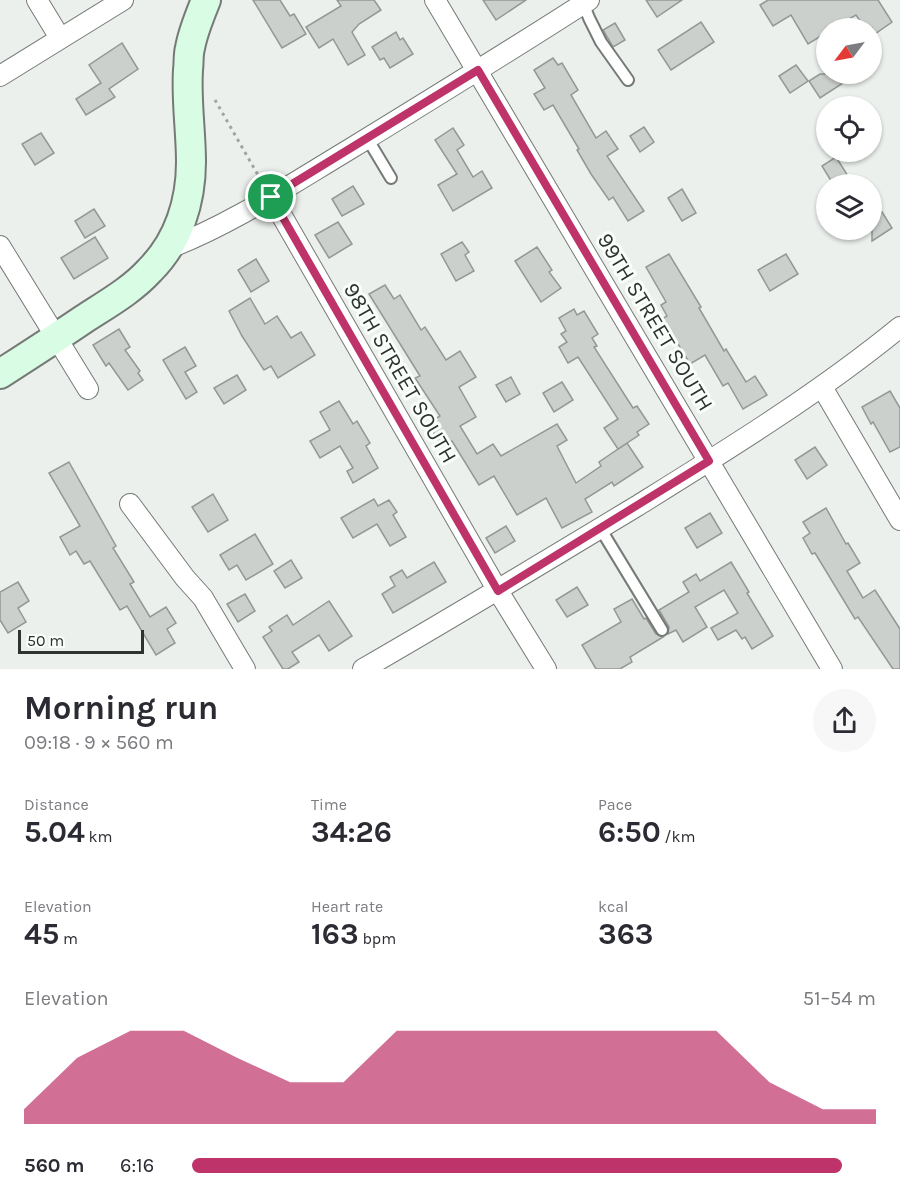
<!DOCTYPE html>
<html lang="en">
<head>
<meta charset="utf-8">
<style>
  :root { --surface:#fff; --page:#f7f7f7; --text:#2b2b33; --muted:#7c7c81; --accent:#be3369 }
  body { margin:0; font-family:Karla,sans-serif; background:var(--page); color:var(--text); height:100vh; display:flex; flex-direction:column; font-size:22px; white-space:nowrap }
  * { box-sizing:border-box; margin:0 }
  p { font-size:20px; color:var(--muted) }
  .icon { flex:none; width:33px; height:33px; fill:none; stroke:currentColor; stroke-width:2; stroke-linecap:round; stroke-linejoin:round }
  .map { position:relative; height:669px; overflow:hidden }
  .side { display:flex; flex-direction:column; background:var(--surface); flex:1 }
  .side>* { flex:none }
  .needle { width:39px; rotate:238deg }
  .buttons { position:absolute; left:816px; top:18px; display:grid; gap:12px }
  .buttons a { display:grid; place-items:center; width:66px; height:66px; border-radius:50%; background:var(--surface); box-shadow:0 2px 4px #0004; font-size:30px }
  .scale { position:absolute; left:18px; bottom:15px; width:126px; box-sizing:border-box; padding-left:6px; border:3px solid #303231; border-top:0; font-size:16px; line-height:21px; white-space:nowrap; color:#303231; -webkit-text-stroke:4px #fafefb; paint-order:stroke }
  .pin { position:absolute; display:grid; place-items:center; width:51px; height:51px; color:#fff; margin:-26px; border:3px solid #fff; border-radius:50%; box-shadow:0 2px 6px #0007 }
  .round { display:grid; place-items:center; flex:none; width:63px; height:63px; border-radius:32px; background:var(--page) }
  .head { display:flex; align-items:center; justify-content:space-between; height:102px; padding:0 24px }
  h1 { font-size:33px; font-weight:700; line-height:45px }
  .stats { display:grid; grid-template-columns:repeat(3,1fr); gap:9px; height:102px; padding:6px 24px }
  .stats div { display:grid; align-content:center }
  .stats b { font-size:30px; font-weight:700 }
  .stats small { font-size:16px; font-weight:400 }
  .stats p { font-size:16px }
  .chart { height:168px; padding:12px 24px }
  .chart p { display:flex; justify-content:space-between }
  .chart svg { width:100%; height:108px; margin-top:6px; fill:var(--accent); opacity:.7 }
  ul { padding:0 24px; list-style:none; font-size:20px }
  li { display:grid; grid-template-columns:96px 72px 1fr; align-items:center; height:45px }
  li i { height:15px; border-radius:8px; background:var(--accent) }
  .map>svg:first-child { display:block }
  .building { fill:#ccd0cc; stroke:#949895; stroke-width:1.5 }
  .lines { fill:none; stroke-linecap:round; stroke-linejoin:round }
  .service-casing { stroke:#767a77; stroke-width:14 }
  .minor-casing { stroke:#767a77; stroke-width:22 }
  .secondary-casing { stroke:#767a77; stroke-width:32 }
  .path { stroke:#a1a4a2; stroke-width:3; stroke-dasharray:3 4.5; stroke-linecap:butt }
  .service { stroke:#fff; stroke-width:10 }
  .minor { stroke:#fff; stroke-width:20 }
  .secondary { stroke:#d9fce4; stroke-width:28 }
  .route-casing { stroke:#fff; stroke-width:12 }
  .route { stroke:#be3369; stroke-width:8 }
  .labels { text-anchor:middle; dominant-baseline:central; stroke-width:6; stroke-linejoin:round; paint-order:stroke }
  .street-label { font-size:22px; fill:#303231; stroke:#fafefb }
</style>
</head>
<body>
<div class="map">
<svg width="900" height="669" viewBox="0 0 900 669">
  <rect width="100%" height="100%" fill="#ecf0ed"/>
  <g class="building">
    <polygon points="253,0 280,0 290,16 294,14 306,34 282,48"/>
    <polygon points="337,0 374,0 381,10 359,24 352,32 365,55 348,65 333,39 319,48 306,27 341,6"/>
    <polygon points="483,0 526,0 496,20"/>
    <polygon points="646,0 682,0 657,17"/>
    <polygon points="768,0 878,0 892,22 872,36 872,28 865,28 856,15 833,28 826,28 826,33 808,44 791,15 773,26 760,5"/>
    <polygon points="701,22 714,42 671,70 658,50"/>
    <polygon points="615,23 625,40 613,47 603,30"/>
    <polygon points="396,32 400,40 403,38 413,54 390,68 384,58 380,60 372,47"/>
    <polygon points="122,43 138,69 109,89 115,97 86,115 76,99 101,83 89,65"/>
    <polygon points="553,58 558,65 562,63 578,90 571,95 596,138 606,131 618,149 607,156 644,211 628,221 613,197 609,200 591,174 577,150 579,149 553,105 544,110 534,94 545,88 534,70"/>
    <polygon points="796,65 808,81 790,93 779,76"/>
    <polygon points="820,74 857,74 820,98 809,81"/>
    <polygon points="644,127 654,142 640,152 630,136"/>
    <polygon points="453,128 464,145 457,150 473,177 482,171 492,188 453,211 438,185 457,174 435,140"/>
    <polygon points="41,133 54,153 35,165 22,144"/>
    <polygon points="836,157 853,184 833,184 822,166"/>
    <polygon points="353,186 364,204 342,216 332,199"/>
    <polygon points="682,189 696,213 682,221 668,198"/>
    <polygon points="94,209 105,226 85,238 75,221"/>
    <polygon points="882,212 892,228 872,241 872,218"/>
    <polygon points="338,222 352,244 329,258 315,235"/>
    <polygon points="95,237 108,258 74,279 61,258"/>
    <polygon points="462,242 469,252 465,255 474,271 456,281 441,254"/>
    <polygon points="537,247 552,270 549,272 561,288 541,302 515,261"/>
    <polygon points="669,254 701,307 699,308 724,351 726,349 746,382 755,376 767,395 743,409 728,383 723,386 705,355 690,364 671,332 662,338 654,324 667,316 661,305 666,302 646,267"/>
    <polygon points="786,254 798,274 770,291 758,270"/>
    <polygon points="256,259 269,281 251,292 238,270"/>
    <polygon points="385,285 394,299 400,295 421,330 425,327 446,360 460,351 476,377 459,387 476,417 460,426 477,454 493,444 501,456 557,424 567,440 557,446 576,483 601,466 599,462 627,443 643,467 614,486 612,482 585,499 592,512 562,528 546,498 517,515 494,476 479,485 452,441 444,445 440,440 439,441 430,427 432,425 430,422 440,416 415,378 420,376 369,294"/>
    <polygon points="250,298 265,324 277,316 291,338 301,332 315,355 278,378 271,366 264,370 242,336 229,311"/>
    <polygon points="574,309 577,315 584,311 598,334 592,338 597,346 594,347 633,408 637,406 649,424 637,432 639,435 618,449 604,428 618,419 578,357 568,363 559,347 567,342 561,334 566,331 559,318"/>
    <polygon points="119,329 130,347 125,350 140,371 138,373 143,380 128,390 109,363 106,366 93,345"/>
    <polygon points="185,347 196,366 185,372 197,392 186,399 163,360"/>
    <polygon points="237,375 246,390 224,404 214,388"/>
    <polygon points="511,377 520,394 506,402 496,385"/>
    <polygon points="562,382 573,400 554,412 543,393"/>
    <polygon points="890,391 900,408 900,447 890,452 873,422 871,424 862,407"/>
    <polygon points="339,401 353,424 357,421 370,443 366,446 378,468 353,483 347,471 353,468 340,446 320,458 310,441 330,430 320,412"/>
    <polygon points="815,447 827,465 807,479 795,460"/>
    <polygon points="69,462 116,546 113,548 134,582 130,584 150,617 166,607 176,623 167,629 175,643 156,655 127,606 120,610 90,561 84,564 76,551 70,555 60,537 80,526 49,473"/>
    <polygon points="213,494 228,520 208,532 192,507"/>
    <polygon points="374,499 378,506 389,500 397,512 393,515 406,537 390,546 377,524 353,538 341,518"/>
    <polygon points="826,508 846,544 848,543 860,563 847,571 863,598 875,590 900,629 900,669 893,669 858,617 855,619 815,553 812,554 803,538 810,533 803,522"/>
    <polygon points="710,513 722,533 697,548 685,528"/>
    <polygon points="506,526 515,541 495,553 486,538"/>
    <polygon points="255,534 273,564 246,580 237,565 229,570 220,555"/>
    <polygon points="291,560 302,578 285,588 274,571"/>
    <polygon points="434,562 446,582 393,613 382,594 395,586 390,577 402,570 407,578"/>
    <polygon points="731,562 749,592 747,593 773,636 752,649 745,637 742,639 736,630 718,640 711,628 738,613 724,590 695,607 707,627 683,642 676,630 668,634 669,627 659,610 689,592 683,582 696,574 700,581"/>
    <polygon points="18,582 29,601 18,608 26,622 8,633 0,620 0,592"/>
    <polygon points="577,587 588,605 567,617 556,600"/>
    <polygon points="245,594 255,611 238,622 227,604"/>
    <polygon points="632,599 644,619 646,618 656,634 663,637 630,657 632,662 620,669 596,669 582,645 621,622 614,609"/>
    <polygon points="329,601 352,636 329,651 319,635 292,652 299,662 288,669 283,669 263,637 272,631 269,627 287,615 293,625"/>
  </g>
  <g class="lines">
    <defs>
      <g id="service">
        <polyline points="582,0 589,18 601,42 628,80"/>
        <polyline points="367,138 391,178"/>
        <polyline points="600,528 662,630"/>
      </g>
      <g id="minor">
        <polyline points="37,0 60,38"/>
        <polyline points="435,0 832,669"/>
        <polyline points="0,76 123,0"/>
        <polyline points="271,197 498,591 546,669"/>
        <polyline points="0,246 88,389"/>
        <path d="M167,249C232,224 290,185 350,149C430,100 510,51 589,0"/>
        <polyline points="822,387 900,520"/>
        <polyline points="130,504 185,578 203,598 245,669"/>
        <path d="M363,669C455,616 546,561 637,506C727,450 818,394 900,327"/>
      </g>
      <path id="secondary" d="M0,374C28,356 56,338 84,319C107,304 132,290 150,270C179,241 191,201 191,162C191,131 186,101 188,70C189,63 188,55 190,48C193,31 200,15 206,0"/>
    </defs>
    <use href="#service" class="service-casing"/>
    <use href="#minor" class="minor-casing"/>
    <use href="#secondary" class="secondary-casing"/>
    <polyline class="path" points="215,100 262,182"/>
    <use href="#service" class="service"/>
    <use href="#minor" class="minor"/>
    <use href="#secondary" class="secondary"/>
  </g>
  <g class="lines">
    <defs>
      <polygon id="route" points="478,70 709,461 498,591 271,197"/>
    </defs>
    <use href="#route" class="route-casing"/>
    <use href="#route" class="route"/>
  </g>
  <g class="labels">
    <g class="street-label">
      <text transform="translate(655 322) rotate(59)">99TH STREET SOUTH</text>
      <text transform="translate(400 373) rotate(60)">98TH STREET SOUTH</text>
    </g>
  </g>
</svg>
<div class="buttons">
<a><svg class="needle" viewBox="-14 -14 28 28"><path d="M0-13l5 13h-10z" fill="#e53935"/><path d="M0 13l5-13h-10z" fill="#7c7c81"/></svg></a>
<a><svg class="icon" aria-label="locate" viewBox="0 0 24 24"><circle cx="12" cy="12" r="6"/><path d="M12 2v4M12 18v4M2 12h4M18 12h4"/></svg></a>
<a><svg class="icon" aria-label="layers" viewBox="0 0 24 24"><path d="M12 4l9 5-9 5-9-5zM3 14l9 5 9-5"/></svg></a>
</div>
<div class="scale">50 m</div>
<div class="pin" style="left:271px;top:197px;background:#1e9e55"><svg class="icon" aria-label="arrive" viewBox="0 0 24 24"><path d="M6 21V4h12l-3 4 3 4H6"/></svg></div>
</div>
<section class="side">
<div class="head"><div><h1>Morning run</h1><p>09:18 · 9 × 560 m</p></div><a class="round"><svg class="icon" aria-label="share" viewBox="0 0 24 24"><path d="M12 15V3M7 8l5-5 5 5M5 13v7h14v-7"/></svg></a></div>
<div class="stats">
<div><p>Distance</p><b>5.04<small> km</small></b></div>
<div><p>Time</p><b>34:26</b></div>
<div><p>Pace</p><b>6:50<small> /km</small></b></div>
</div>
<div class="stats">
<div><p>Elevation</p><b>45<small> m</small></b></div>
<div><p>Heart rate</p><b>163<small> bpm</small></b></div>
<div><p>kcal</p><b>363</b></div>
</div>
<div class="chart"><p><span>Elevation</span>51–54 m</p>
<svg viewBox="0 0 160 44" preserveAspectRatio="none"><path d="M0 44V38L10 17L20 6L30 6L40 17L50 27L60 27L70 6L80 6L90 6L100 6L110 6L120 6L130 6L140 27L150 38L160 38V44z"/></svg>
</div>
<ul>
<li><b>560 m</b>6:16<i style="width:95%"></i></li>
</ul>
</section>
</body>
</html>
